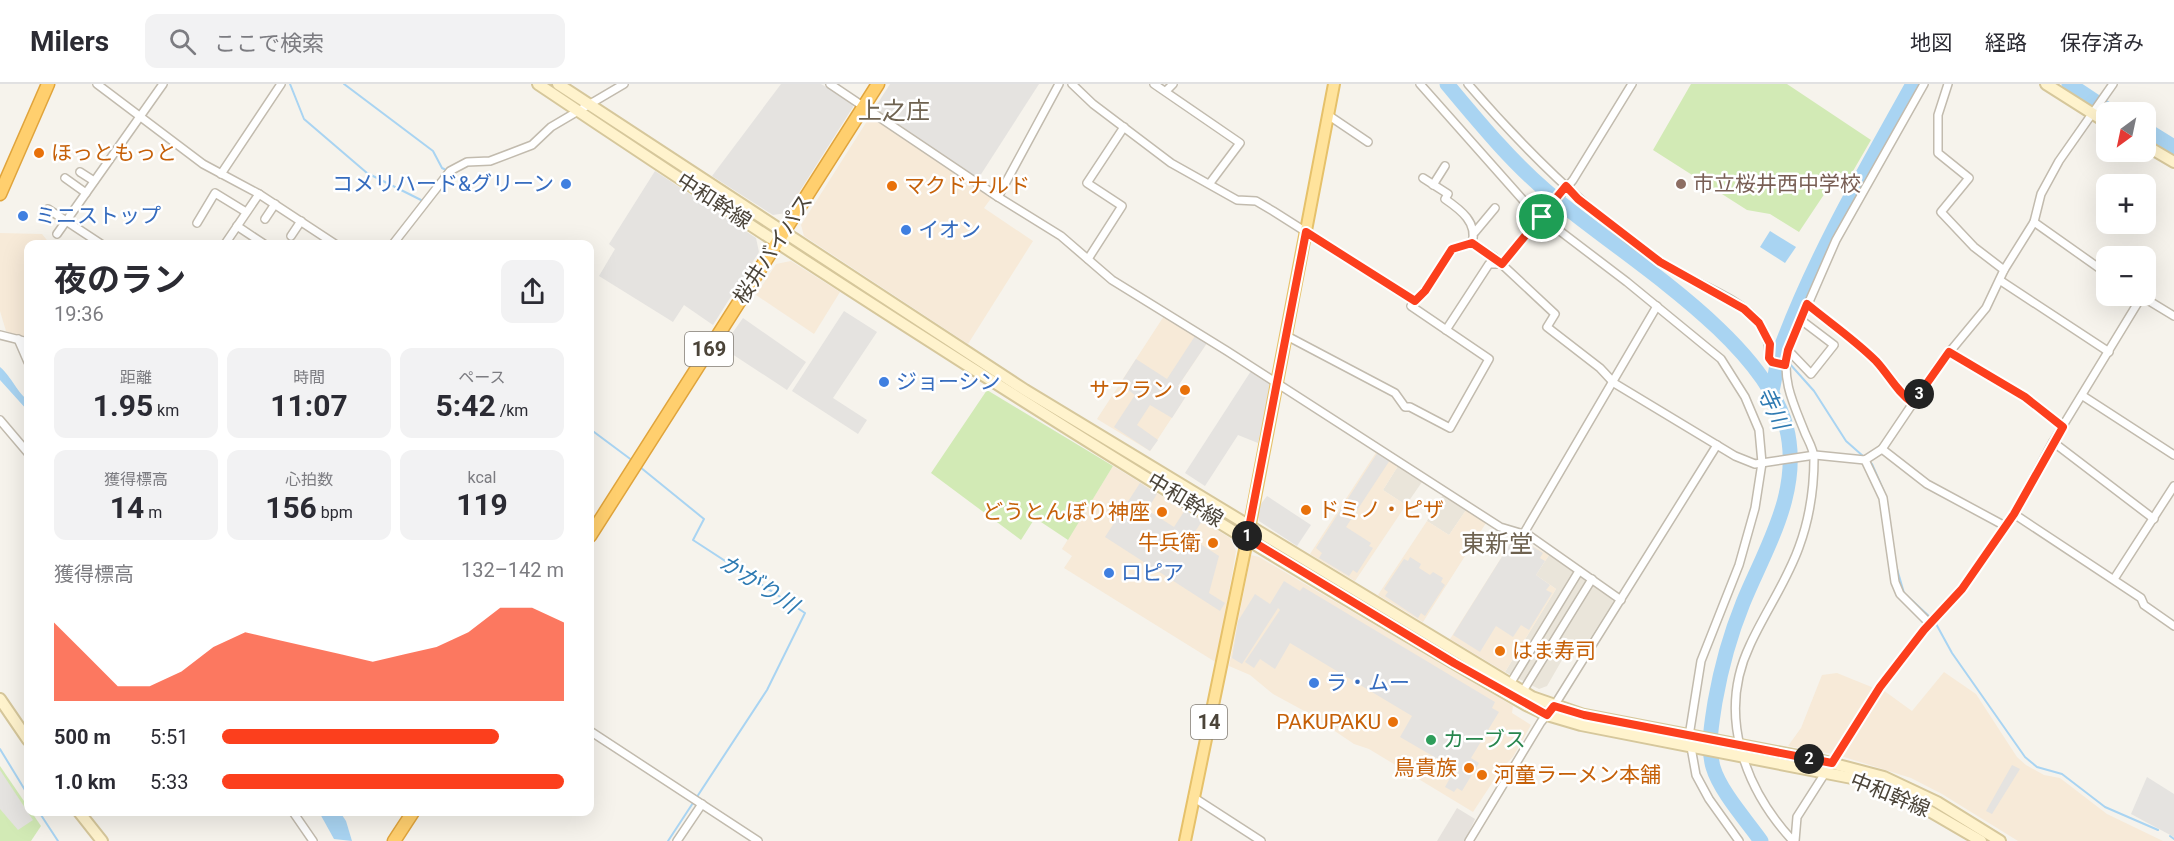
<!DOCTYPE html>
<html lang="ja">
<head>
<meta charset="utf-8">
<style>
  :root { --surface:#fff; --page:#f2f2f3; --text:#2b2b33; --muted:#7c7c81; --line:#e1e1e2; --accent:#fc3f1d }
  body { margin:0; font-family:Roboto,"Noto Sans JP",sans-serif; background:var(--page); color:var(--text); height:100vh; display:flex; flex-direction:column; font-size:22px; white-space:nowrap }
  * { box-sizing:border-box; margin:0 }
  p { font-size:20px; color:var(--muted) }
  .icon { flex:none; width:33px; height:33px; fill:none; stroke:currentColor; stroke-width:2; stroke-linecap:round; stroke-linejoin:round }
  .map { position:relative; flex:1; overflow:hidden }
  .details { position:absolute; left:24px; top:156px; width:570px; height:576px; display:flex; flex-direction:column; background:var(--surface); border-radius:12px; box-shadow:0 6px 24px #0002 }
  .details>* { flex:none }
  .needle { width:39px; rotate:213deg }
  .controls { position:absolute; left:2096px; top:18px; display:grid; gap:12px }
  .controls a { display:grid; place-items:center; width:60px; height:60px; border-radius:12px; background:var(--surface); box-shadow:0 6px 24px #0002; font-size:30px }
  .pin { position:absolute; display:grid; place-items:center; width:51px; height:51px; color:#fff; margin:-26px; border:3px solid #fff; border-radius:50%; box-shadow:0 2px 6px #0007 }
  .km { position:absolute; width:30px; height:30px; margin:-15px; border-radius:50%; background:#222; color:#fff; font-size:16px; line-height:30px; text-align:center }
  .round { display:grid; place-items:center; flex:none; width:63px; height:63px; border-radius:12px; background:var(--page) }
  .summary { display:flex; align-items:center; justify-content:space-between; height:102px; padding:0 30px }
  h1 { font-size:33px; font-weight:700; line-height:45px }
  .figures { display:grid; grid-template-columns:repeat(3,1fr); gap:9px; height:102px; padding:6px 30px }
  .figures div { display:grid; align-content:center; border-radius:12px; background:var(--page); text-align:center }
  .figures b { font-size:30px; font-weight:700 }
  .figures small { font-size:16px; font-weight:400 }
  .figures p { font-size:16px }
  .chart { height:168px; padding:12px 30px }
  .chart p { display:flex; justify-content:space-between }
  .chart svg { width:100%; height:108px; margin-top:6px; fill:var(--accent); opacity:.7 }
  ul { padding:0 30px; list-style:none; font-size:20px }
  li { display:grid; grid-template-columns:96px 72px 1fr; align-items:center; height:45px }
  li i { height:15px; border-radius:8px; background:var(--accent) }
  header { display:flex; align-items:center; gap:36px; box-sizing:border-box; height:84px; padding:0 30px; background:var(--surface); border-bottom:2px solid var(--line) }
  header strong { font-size:28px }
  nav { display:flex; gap:33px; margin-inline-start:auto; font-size:21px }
  .search { width:420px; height:54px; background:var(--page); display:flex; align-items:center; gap:15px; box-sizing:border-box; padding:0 21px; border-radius:12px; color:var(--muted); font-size:22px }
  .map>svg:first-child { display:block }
  .residential { fill:#eae5da }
  .commercial { fill:#f7ead8 }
  .industrial { fill:#e6e2dd }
  .green { fill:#d2eab5 }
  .parking { fill:#e5e3e0 }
  .water { fill:#a9d4f2 }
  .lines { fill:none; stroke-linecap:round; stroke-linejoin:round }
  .stream { stroke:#a9d4f2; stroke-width:2 }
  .river { stroke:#a9d4f2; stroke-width:15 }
  .street-casing { stroke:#c2bbae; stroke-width:10 }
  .secondary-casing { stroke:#d6c79b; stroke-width:14 }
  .primary-casing { stroke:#e6c16a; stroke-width:14 }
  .highway-casing { stroke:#e0a43c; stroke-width:15 }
  .street { stroke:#fff; stroke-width:7 }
  .secondary { stroke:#fff3cd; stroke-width:10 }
  .primary { stroke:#ffe39c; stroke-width:10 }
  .highway { stroke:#ffcf6e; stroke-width:12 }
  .route-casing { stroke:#fff; stroke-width:12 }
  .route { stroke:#fc3f1d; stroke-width:8 }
  .food-dot { fill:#e8710a; stroke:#fff; stroke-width:2 }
  .shop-dot { fill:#3f7fe0; stroke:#fff; stroke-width:2 }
  .education-dot { fill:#8d6e63; stroke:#fff; stroke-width:2 }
  .leisure-dot { fill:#2e9e5b; stroke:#fff; stroke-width:2 }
  .labels { text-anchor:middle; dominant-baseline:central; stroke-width:5; stroke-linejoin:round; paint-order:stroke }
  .shield { fill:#fff; stroke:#817c74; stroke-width:1.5 }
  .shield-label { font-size:20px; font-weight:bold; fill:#4b4439 }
  .food-label { font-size:21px; fill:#c56008; stroke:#fff; text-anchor:start }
  .shop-label { font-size:21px; fill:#366cbe; stroke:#fff; text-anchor:start }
  .education-label { font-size:21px; fill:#785e54; stroke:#fff; text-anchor:start }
  .street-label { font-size:21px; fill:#4b4439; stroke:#fff }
  .leisure-label { font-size:21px; fill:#27864d; stroke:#fff; text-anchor:start }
  .water-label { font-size:22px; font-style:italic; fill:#2e7ab2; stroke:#fff }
  .quarter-label { font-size:24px; fill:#6e6250; stroke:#fff }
</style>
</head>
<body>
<header>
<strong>Milers</strong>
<div class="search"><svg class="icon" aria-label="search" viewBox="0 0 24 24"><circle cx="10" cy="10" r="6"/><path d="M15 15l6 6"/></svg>ここで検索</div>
<nav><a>地図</a><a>経路</a><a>保存済み</a></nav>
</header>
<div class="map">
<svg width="2174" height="757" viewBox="0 0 2174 757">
  <rect width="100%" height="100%" fill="#f6f3ec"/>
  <g class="residential">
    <polygon points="1398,382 1422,398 1406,421 1383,406"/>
    <polygon points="1443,411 1466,426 1449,451 1427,437"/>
    <polygon points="1549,471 1612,514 1613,518 1584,564 1573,557 1547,602 1539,605 1505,588 1556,505 1536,491"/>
  </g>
  <g class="commercial">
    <polygon points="873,33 992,113 984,124 1033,157 968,260 804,152 801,141 869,34"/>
    <polygon points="0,149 42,150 50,160 28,160 28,256 6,247 0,227"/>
    <polygon points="791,177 840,208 814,250 756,211 776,180"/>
    <polygon points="1164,232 1207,259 1178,302 1188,309 1150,367 1097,335"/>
    <polygon points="1377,367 1398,382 1383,406 1406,421 1355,497 1310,470"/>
    <polygon points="1113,382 1230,454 1236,467 1217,579 1064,484 1072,472 1062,465"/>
    <polygon points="1466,426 1486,439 1423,538 1378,511 1427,437 1449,451"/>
    <polygon points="1515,452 1549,471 1536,491 1556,505 1505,588 1450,555"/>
    <polygon points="1251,471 1259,473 1513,622 1512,629 1531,641 1513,673 1502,684 1473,728 1369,665 1354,660 1308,629 1273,610 1250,591 1229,582"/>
    <polygon points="1944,588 1976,610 2017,673 2026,681 2044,691 2060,694 2107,730 2163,757 2018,757 1942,710 1911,694 1841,672 1883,606 1912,627"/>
    <polygon points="1837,589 1874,604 1833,670 1788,662 1801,644 1822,591"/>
  </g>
  <polygon class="industrial" points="1457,724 1475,735 1465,757 1437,757"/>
  <g class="green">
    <polygon points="1691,0 1787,0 1871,56 1849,94 1839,88 1799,148 1770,130 1747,126 1653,66"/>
    <polygon points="987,306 1113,382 1068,456 1035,434 1021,456 931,389"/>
    <polygon points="0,682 41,742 31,757 0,757"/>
  </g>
  <g class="parking">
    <polygon points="781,0 821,0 852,18 853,23 786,129 773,131 712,92"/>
    <polygon points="890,0 1039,0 978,95 877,26 876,22"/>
    <polygon points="655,87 756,154 759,168 713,241 684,221 673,238 599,192 615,165 609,160"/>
    <polygon points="844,227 877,248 833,314 867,336 858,350 792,307"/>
    <polygon points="743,234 806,278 787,306 726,266 730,261 726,258"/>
    <polygon points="1195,252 1207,259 1178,302 1188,309 1172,334 1150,321 1137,341 1158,356 1150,367 1114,343 1135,311 1120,300 1136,275 1167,295"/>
    <polygon points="1251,287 1271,300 1258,359 1238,351 1205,402 1185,389"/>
    <polygon points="1378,368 1390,376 1346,443 1371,459 1369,462 1373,464 1357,489 1353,486 1349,492 1319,474 1322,469 1316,464"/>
    <polygon points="1140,399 1157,410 1147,426 1174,443 1185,426 1202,437 1191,454 1219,472 1209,509 1225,519 1220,527 1105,453"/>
    <polygon points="1267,412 1311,441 1297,462 1259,437 1257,425"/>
    <polygon points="1515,452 1543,469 1540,474 1545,477 1536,491 1550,501 1546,506 1552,509 1529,546 1521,541 1513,553 1496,542 1480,568 1453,551"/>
    <polygon points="1410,473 1421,480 1419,484 1430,491 1433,488 1443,494 1441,498 1445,501 1425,532 1421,529 1418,534 1385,512 1388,508 1384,505 1404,475 1408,477"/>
    <polygon points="1284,497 1300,507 1303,503 1495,618 1492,624 1499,628 1471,674 1479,679 1462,707 1457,704 1454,708 1445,703 1455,685 1400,653 1412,632 1290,559 1275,585 1260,575 1254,584 1245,578 1280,526 1278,524 1242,580 1232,574 1238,537 1255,510 1270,520"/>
    <polygon points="2012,681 2020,685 1992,730 1986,727"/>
    <polygon points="0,686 33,736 18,746 0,725"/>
    <polygon points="2147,693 2174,710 2174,753 2131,730"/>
  </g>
  <g class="water">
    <polygon points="1770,147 1796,163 1785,179 1760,163"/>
    <path d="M0,283C11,292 19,311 28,316V327L0,296Z"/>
    <polygon points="319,728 340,728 346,737 352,757 334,755"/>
  </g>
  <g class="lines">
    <g class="stream">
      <polyline points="290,0 304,35 367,89 423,117"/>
      <polyline points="344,0 433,67 442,84 446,86 440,95"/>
      <polyline points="389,160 420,120"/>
      <polyline points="1789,279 1814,307 1846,357 1872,380 1885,410"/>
      <polyline points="590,345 633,377"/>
      <polyline points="640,383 704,435 693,456 805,529 767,606 668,757"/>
      <polyline points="1895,478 1904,509 1931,534"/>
      <polyline points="1935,538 1952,569 2025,673 2037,683 2062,690 2105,723 2158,746"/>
      <polyline points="0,665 28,711"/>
      <polyline points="39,728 58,757"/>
      <polyline points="2170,752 2174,755"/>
    </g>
    <g class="river">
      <path d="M1447,0C1478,37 1509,75 1545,106C1615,167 1761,251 1786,342C1803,406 1766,463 1743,519C1730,551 1721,584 1715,618C1712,638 1707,662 1713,683C1720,707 1746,736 1761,757"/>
      <polyline points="2069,0 2111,28"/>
      <polyline points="2145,45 2174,63"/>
      <path d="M1771,310C1776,294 1776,277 1782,261C1816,170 1866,85 1913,0"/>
    </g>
    <defs>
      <g id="street">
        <polyline points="97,0 203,80 259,110 335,160"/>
        <polyline points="830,0 998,113 1061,152 1112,196 1227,267 1500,443 1530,452 1621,516"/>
        <polyline points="1072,0 1093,20 1171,79 1237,116 1256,117 1273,127 1415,217 1411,222 1489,275 1450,344 1410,323 1405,323 1395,309 1285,251"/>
        <polyline points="1154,0 1240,59 1210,99"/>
        <polyline points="1420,0 1531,125 1627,198 1721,275 1745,313 1759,346 1762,379 1755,424 1739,481 1701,577 1689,652 1696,691 1709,715 1739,757"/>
        <path d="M1468,0C1525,66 1586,127 1658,177C1687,197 1738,211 1759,239C1767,250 1770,261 1769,274L1772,278L1785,281"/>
        <polyline points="1948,0 1938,31 1938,69 1969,94 1941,128 1974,163 2004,186"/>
        <polyline points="1166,7 1173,0"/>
        <polyline points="1328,31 1368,58"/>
        <polyline points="80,88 94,97"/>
        <polyline points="221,90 281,0"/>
        <polyline points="65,94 86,109"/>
        <path d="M1423,94L1448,110L1445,115C1461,126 1478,139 1472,159"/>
        <polyline points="1433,101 1445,82"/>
        <polyline points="998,113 1059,0"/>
        <polyline points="48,125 101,160"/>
        <polyline points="265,135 275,120"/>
        <polyline points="2034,138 2106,189"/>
        <polyline points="197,139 215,109 246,128"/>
        <polyline points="237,142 264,160"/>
        <polyline points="1475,148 1495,124"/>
        <polyline points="57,150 163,0"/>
        <polyline points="291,152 301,137"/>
        <polyline points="1472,159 1494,173 1555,230 1547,243 1600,284 1614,299 1735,372 1755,380 1815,371 1865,376"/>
        <polyline points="225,160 259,110"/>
        <polyline points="393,160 450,87 467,78 490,77 532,61 551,43 624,0"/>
        <polyline points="1088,175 1122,122 1087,99 1124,43"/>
        <polyline points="2001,197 2109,268"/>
        <polyline points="2141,212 2174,232"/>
        <polyline points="1415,217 1425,207 1452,166 1472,159"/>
        <path d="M1807,220C1830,239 1855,256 1876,277C1889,291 1897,308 1913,319"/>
        <polyline points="1446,246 1489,180 1502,180 1573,96 1632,0"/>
        <polyline points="0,251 28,258"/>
        <polyline points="18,255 28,278"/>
        <polyline points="1788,266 1811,290 1834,261 1801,236"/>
        <polyline points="1949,268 2025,313 2063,343"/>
        <polyline points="2083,312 2174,371"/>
        <polyline points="0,336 28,369"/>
        <polyline points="2053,358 2154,435"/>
        <polyline points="1882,365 1927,400 2005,442"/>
        <polyline points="1865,376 1882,365 1938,282 1986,224 2004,186 2034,138 2041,110 2059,77 2113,0"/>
        <polyline points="1865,376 1883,414 1895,498 1900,510 1930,540"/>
        <polyline points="2014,430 2141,514 2144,521 2174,542"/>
        <polyline points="1524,449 1657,222"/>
        <polyline points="2114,495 2174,402"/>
        <polyline points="1510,600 1579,487"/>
        <polyline points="1523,607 1592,495"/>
        <polyline points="590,647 758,757"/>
        <polyline points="1193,713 1261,757"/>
        <polyline points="293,728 313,757"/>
        <polyline points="677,757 702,720"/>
        <polyline points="1469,757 1541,638 1554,622 1717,361"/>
        <path d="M1793,757C1744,704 1717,630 1750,561C1765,528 1787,497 1799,463C1809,436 1814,403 1814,374C1814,366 1808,356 1805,349C1794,321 1781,296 1788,266L1836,156L1924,0"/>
        <polyline points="1795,757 1797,733 1880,603 1924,546 1962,505 2014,430 2053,358 2142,212"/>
      </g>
      <g id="secondary">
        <path d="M538,0C861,217 1189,427 1526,621L1547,631L1581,641L1857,695L1907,714L1981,757"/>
        <polyline points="558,0 1025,306 1532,613 1584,631 1819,676 1884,693 1937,718 2000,757"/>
        <polyline points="2046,0 2106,38"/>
        <polyline points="2145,61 2174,78"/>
        <polyline points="0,615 28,656"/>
        <polyline points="79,728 102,757"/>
      </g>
      <polyline id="primary" points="1185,757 1245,466 1334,0"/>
      <g id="highway">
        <polyline points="0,110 48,0"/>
        <polyline points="590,452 878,0"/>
        <polyline points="394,757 413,728"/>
      </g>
    </defs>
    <use href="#street" class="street-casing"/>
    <use href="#secondary" class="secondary-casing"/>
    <use href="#primary" class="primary-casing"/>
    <use href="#highway" class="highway-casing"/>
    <use href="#street" class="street"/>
    <use href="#secondary" class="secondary"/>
    <use href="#primary" class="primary"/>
    <use href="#highway" class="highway"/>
  </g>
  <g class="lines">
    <defs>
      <path id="route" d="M1566,102L1578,115L1660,178L1744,225L1759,239L1770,260L1769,274L1772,278L1785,281L1788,266L1807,220C1830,239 1855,256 1876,277C1889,291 1897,308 1913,319L1949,268L2025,313L2063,343L2014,430L1962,505L1924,546L1880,603L1832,679L1584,631L1554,622L1547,631L1454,579L1247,454L1306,148L1415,217L1425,207L1452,165L1472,159L1502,180Z"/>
    </defs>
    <use href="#route" class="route-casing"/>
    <use href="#route" class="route"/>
  </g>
  <g class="food-dot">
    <circle cx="39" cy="69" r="6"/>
    <circle cx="892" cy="102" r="6"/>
    <circle cx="1185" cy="306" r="6"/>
    <circle cx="1306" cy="426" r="6"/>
    <circle cx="1162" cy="428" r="6"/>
    <circle cx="1213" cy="459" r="6"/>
    <circle cx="1500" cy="567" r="6"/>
    <circle cx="1393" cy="638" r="6"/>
    <circle cx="1469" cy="684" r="6"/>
    <circle cx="1482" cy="691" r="6"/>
  </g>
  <g class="shop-dot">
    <circle cx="566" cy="100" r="6"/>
    <circle cx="23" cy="132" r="6"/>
    <circle cx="906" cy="146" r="6"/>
    <circle cx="884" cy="298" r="6"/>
    <circle cx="1109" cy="489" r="6"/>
    <circle cx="1314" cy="599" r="6"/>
  </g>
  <circle class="education-dot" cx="1681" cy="100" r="6"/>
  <circle class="leisure-dot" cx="1431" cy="656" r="6"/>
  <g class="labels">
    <g class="shield">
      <rect x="685" y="248" width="48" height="34" rx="4.5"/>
      <rect x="1191" y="621" width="36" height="34" rx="4.5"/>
    </g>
    <g class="shield-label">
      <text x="709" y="265">169</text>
      <text x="1209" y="638">14</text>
    </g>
    <g class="food-label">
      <text x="51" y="69">ほっともっと</text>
      <text x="904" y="102">マクドナルド</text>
      <text x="1173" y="306" text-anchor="end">サフラン</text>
      <text x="1318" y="426">ドミノ・ピザ</text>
      <text x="1150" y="428" text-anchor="end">どうとんぼり神座</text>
      <text x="1201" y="459" text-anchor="end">牛兵衛</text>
      <text x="1512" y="567">はま寿司</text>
      <text x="1381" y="638" text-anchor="end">PAKUPAKU</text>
      <text x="1457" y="684" text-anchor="end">鳥貴族</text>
      <text x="1494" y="691">河童ラーメン本舗</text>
    </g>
    <g class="shop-label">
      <text x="554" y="100" text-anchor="end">コメリハード&amp;グリーン</text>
      <text x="35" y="132">ミニストップ</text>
      <text x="918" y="146">イオン</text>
      <text x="896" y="298">ジョーシン</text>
      <text x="1121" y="489">ロピア</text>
      <text x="1326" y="599">ラ・ムー</text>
    </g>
    <g class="education-label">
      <text x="1693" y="100">市立桜井西中学校</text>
    </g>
    <g class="street-label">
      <text transform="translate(714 117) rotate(33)">中和幹線</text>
      <text transform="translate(773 165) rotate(-57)">桜井バイパス</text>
      <text transform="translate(1185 416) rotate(31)">中和幹線</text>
      <text transform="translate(1890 711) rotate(22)">中和幹線</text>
    </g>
    <g class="leisure-label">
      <text x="1443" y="656">カーブス</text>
    </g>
    <g class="water-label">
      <text transform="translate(1773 324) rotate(65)">寺川</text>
      <text transform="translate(759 500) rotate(33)">かがり川</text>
    </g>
    <g class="quarter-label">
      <text x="894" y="27">上之庄</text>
      <text x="1497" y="460">東新堂</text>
    </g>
  </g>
</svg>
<div class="controls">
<a><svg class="needle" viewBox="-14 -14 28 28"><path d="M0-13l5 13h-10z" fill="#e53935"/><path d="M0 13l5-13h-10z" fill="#7c7c81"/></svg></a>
<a>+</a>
<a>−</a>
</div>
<div class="pin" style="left:1542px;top:133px;background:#1e9e55"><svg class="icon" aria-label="arrive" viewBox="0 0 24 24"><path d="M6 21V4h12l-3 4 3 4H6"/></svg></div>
<b class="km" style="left:1247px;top:452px">1</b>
<b class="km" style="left:1809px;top:675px">2</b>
<b class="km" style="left:1919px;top:310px">3</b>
<section class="details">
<div class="summary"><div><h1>夜のラン</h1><p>19:36</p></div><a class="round"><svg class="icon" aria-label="share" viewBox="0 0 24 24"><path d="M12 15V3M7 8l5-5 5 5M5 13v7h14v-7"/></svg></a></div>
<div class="figures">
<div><p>距離</p><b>1.95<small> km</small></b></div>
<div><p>時間</p><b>11:07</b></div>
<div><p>ペース</p><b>5:42<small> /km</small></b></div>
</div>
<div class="figures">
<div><p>獲得標高</p><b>14<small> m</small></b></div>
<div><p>心拍数</p><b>156<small> bpm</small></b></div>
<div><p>kcal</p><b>119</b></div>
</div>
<div class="chart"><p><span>獲得標高</span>132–142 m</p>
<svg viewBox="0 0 160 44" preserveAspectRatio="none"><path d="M0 44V12L10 25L20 38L30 38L40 32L50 22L60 16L70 19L80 22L90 25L100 28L110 25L120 22L130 16L140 6L150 6L160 12V44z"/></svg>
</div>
<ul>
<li><b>500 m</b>5:51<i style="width:81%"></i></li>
<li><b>1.0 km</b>5:33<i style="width:100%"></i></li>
</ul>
</section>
</div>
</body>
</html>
